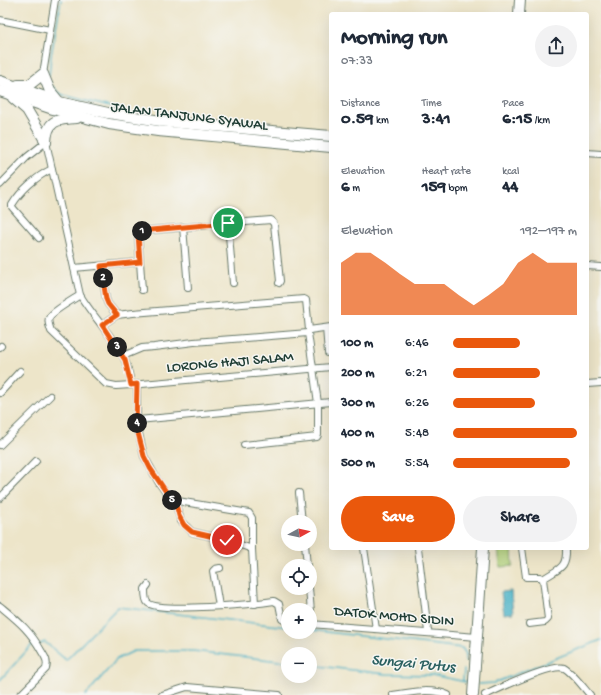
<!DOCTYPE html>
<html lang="en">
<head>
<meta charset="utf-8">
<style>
  :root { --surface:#fff; --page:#f2f2f3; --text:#1f2937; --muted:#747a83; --accent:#ea580c }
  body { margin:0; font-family:"Gochi Hand",sans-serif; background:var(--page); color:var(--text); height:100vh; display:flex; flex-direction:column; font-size:15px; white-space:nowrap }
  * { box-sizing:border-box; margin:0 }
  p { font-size:13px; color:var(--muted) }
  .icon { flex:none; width:22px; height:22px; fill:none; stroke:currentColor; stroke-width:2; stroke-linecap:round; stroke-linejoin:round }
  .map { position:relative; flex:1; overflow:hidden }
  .details { position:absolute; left:329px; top:12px; width:260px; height:538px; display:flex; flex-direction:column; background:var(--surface); border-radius:4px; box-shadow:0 4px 16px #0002 }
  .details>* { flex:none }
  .needle { width:26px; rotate:82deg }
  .tools { position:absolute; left:281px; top:515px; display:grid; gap:8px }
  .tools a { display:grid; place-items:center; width:36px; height:36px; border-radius:50%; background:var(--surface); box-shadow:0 4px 16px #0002; font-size:20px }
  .pin { position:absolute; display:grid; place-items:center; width:34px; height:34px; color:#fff; margin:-17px; border:2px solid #fff; border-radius:50%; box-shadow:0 1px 4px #0007 }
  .km { position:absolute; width:20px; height:20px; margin:-10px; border-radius:50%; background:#222; color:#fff; font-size:11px; line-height:20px; text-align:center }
  .round { display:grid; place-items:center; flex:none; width:42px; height:42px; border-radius:21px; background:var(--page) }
  .overview { display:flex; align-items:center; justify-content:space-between; height:68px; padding:0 12px }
  h1 { font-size:22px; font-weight:800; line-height:30px }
  .metrics { display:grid; grid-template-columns:repeat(3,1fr); gap:6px; height:68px; padding:4px 12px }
  .metrics div { display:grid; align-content:center }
  .metrics b { font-size:17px; font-weight:800 }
  .metrics small { font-size:11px; font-weight:400 }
  .metrics p { font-size:11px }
  .chart { height:112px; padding:8px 12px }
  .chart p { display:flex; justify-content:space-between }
  .chart svg { width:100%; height:72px; margin-top:4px; fill:var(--accent); opacity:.7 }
  .action { display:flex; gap:8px; margin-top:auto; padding:8px 12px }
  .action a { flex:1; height:46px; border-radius:24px; background:var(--accent); color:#fff; font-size:16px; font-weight:800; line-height:46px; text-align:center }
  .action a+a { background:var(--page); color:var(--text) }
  ul { padding:0 12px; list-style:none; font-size:13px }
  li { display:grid; grid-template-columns:64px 48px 1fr; align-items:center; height:30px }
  li i { height:10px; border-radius:5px; background:var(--accent) }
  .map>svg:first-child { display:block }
  .green { fill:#b0cf76; stroke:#688655 }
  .water { fill:#46b0c5; stroke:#32767c }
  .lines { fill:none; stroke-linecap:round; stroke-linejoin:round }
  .stream { stroke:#46b0c5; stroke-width:1.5 }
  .minor-casing { stroke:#677868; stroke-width:8 }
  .primary-casing { stroke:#677868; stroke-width:12 }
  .minor { stroke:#fff; stroke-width:6 }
  .primary { stroke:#fff; stroke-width:10 }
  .route-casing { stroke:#fff; stroke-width:8 }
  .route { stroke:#ea580c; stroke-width:5 }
  .labels { text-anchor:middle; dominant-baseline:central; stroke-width:3; stroke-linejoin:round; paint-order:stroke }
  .street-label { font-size:15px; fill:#1f3d34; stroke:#f6f6f2 }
  .water-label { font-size:16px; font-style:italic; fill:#2b6060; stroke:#f6f6f2 }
</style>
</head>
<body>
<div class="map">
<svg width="601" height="695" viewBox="0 0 601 695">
  <rect width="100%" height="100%" fill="#f6f6f2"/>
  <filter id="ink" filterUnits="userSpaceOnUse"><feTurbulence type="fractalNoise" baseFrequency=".025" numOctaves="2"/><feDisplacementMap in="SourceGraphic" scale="8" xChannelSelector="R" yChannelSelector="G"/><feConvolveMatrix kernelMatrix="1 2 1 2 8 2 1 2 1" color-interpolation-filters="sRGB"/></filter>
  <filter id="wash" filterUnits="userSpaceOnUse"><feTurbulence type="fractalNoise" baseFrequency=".012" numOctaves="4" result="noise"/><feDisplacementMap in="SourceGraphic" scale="16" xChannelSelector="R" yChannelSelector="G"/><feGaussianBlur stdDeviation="0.9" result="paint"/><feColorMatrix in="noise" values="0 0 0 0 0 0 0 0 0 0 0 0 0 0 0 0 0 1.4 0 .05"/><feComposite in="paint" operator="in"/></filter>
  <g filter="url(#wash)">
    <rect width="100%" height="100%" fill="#ede5c9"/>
    <polygon class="green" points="498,548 512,548 513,566 500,567"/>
    <polygon class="water" points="511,591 513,613 504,614 501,592"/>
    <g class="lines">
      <g class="stream">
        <polyline points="49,76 51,55 61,0"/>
        <polyline points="53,87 58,92 63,95 118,109"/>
        <polyline points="310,630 462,648 466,654 465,661"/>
        <polyline points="40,644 45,642 66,660 118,607 288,627"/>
        <polyline points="310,665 386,674 432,675 471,683"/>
        <polyline points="0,680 32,645 36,644"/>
        <polyline points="463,681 464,670"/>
        <polyline points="478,684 494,683 601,640"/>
        <polyline points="86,695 117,659 134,651 193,651 288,662"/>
      </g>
    </g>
  </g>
  <g filter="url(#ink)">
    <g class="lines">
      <defs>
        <g id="minor">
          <polyline points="0,20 50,30"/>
          <polyline points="43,74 55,0"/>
          <polyline points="587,153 601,154"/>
          <path d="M0,185L27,157L46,142L80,295C93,317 112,335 124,358C128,367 130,377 131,385"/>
          <polyline points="228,223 233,283"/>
          <polyline points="183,227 188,288"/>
          <path d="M39,238L12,207V205C21,190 37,176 52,169"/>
          <polyline points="101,266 106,299 108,304 117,315"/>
          <polyline points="587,266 601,267"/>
          <polyline points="74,268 140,262"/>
          <polyline points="142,290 138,234 140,231 271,220 274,224 280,281 279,283"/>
          <path d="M80,295C73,300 52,311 49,318C47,322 50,327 51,331L106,384L116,386L131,385L331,367"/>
          <polyline points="102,325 117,315 133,313 304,299 306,300 309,330 308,333 318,403 318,435 317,437 244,445"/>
          <polyline points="326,328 328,353"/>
          <polyline points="309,330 331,327"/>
          <polyline points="0,347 1,346"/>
          <polyline points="123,356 142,348 154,347 194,342 308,333"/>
          <polyline points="587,384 601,383"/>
          <polyline points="137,385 137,425 144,456 159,483 177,508 181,521 192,532 227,540 252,549"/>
          <polyline points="0,393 20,371"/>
          <polyline points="138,420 331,402"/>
          <polyline points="0,445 50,396"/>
          <polyline points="299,493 302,522"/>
          <polyline points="0,498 36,461"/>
          <polyline points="172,500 249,513 252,518 252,549 255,604"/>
          <polyline points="305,544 307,566"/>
          <polyline points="364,548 376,629"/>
          <polyline points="418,548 428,632"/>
          <polyline points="522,548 526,577 540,577 543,579 548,619 545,622 529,624"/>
          <path d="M543,579C559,568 567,569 566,548"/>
          <path d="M148,585L145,589C145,593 145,601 148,603C160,613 255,604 274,601L279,604L282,619L288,623"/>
          <polyline points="309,588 312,624"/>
          <path d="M0,606C18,621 30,630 42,652C46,658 48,662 46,669L20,695"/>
          <polyline points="219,606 213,571 215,569 220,568"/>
          <polyline points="310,624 477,637"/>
          <polyline points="162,695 187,687 279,695"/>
          <path d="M393,695C411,692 431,688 448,695"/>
          <path d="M485,695C498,689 553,663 564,668C573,673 583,687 590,695"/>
        </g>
        <g id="primary">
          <polyline points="519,14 520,0"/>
          <polyline points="0,81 59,102 108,113 168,122 331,136"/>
          <polyline points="18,85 29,85 43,74 50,91 59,102"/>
          <polyline points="0,91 53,109 109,124 158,131 331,147"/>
          <polyline points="13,98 27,110 46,142"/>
          <path d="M46,142C47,120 57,119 77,118"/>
          <polyline points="473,695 483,548"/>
        </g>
      </defs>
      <use href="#minor" class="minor-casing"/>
      <use href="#primary" class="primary-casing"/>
      <use href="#minor" class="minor"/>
      <use href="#primary" class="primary"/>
    </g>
  </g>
  <g class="lines" filter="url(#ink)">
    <defs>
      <polyline id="route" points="227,540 192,532 184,525 179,516 177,508 150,468 144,456 138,433 136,425 137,384 131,385 125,360 102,325 117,315 108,304 106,299 101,266 140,262 138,234 140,231 228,223"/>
    </defs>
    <use href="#route" class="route-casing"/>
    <use href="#route" class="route"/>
  </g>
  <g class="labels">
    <g class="street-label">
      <text transform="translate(189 117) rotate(7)">JALAN TANJUNG SYAWAL</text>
      <text transform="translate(230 363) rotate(-5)">LORONG HAJI SALAM</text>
      <text transform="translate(394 617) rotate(5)">DATOK MOHD SIDIN</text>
    </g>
    <g class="water-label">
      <text transform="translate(413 665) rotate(5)">Sungai Putus</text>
    </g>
  </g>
</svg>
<div class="tools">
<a><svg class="needle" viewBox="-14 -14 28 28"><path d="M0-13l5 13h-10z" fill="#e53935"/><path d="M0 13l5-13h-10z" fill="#747a83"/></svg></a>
<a><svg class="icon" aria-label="locate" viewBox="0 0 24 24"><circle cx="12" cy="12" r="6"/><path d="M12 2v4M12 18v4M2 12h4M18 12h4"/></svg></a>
<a>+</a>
<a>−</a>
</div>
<div class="pin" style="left:228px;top:223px;background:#1e9e55"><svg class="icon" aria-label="arrive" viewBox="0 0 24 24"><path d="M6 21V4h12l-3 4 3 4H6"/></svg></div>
<div class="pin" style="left:227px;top:540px;background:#d93025"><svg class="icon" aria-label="check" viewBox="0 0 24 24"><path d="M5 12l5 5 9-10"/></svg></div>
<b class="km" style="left:142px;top:231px">1</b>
<b class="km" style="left:103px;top:278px">2</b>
<b class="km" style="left:117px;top:347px">3</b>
<b class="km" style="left:137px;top:423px">4</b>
<b class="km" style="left:172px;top:500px">5</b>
<section class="details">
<div class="overview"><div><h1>Morning run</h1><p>07:33</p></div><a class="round"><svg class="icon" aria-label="share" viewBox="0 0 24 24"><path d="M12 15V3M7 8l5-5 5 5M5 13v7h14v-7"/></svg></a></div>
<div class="metrics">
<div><p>Distance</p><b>0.59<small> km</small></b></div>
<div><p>Time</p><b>3:41</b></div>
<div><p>Pace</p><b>6:15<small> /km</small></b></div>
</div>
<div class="metrics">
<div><p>Elevation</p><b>6<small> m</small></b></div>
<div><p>Heart rate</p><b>159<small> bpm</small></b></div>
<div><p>kcal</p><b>44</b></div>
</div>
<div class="chart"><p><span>Elevation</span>192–197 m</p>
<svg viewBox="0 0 160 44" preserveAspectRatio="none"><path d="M0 44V12L10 6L20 6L30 12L40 19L50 25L60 25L70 25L80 32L90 38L100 32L110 25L120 12L130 6L140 12L150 12L160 12V44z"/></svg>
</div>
<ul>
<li><b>100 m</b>6:46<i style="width:54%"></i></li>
<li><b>200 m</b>6:21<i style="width:70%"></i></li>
<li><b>300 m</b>6:26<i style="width:66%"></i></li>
<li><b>400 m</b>5:48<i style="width:100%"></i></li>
<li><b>500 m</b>5:54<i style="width:94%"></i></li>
</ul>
<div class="action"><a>Save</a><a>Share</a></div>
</section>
</div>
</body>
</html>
